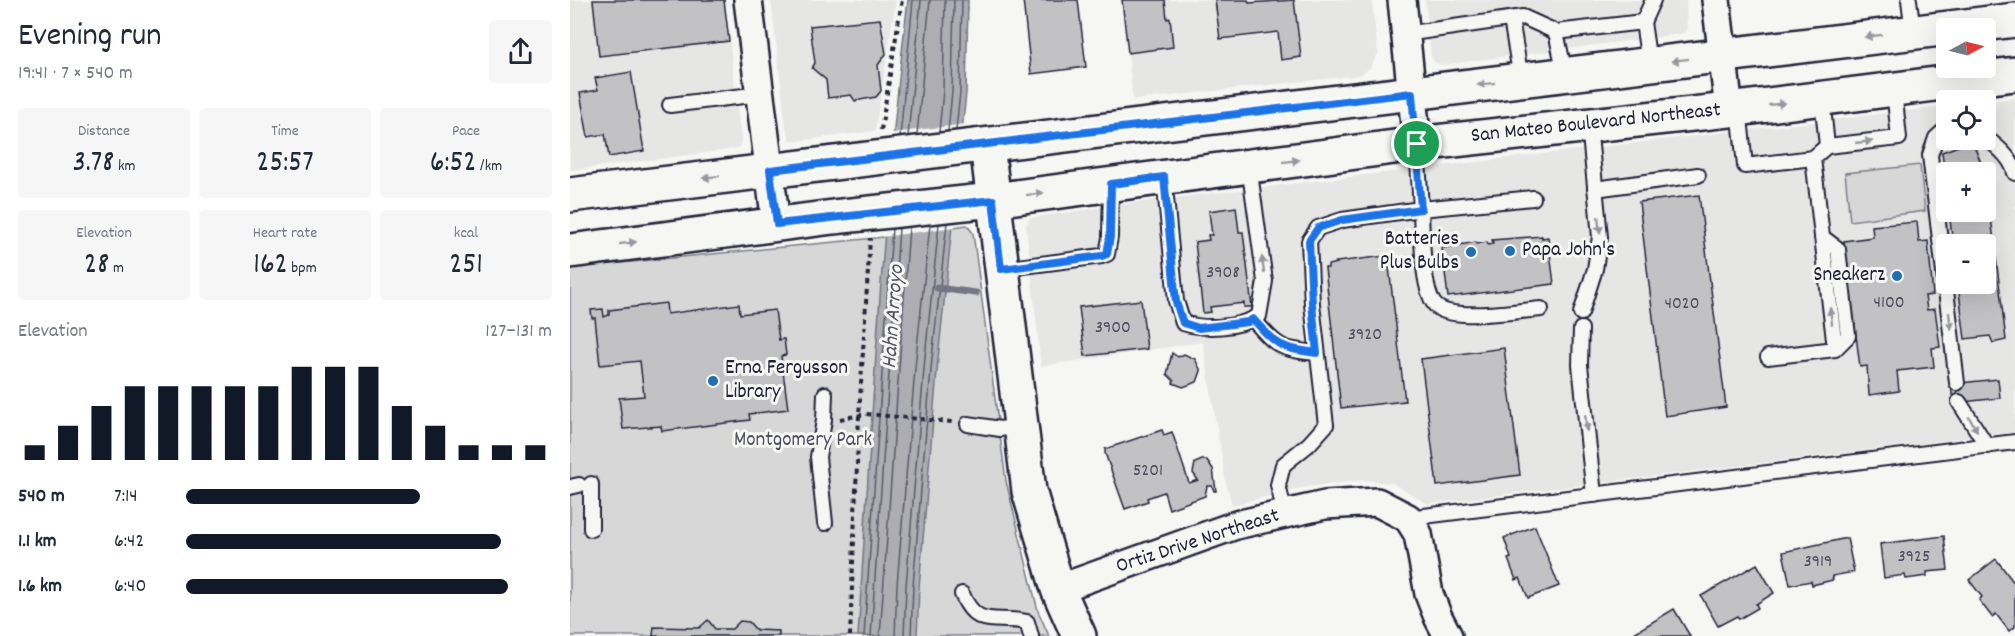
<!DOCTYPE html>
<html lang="en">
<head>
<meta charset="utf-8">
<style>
  :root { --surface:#fff; --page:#f6f6f7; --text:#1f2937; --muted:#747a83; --accent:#111827 }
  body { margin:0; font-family:Dekko,sans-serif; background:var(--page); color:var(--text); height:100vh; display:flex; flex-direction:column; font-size:22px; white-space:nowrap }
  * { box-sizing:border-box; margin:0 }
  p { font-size:20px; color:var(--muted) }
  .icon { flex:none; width:33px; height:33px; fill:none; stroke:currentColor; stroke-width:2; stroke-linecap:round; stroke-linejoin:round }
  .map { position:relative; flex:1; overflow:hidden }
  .panel { display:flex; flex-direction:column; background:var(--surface); width:570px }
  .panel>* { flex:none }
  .needle { width:39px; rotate:83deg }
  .fabs { position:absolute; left:1366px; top:18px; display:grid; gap:12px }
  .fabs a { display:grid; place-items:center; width:60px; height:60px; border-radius:6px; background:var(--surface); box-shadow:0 6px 24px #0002; font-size:30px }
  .pin { position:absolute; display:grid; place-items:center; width:51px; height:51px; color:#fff; margin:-26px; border:3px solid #fff; border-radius:50%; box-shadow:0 2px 6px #0007 }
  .round { display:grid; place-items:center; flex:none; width:63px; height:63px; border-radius:6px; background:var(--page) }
  .overview { display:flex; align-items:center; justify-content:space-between; height:102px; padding:0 18px }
  h1 { font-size:33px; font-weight:600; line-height:45px }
  .figures { display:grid; grid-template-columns:repeat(3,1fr); gap:9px; height:102px; padding:6px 18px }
  .figures div { display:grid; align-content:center; border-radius:6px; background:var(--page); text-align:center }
  .figures b { font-size:30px; font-weight:600 }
  .figures small { font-size:16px; font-weight:400 }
  .figures p { font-size:16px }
  .chart { height:168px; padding:12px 18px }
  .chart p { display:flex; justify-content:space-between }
  .chart svg { width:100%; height:108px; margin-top:6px; stroke:var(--accent); stroke-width:6 }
  ul { padding:0 18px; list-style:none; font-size:20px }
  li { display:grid; grid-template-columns:96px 72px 1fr; align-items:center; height:45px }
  li i { height:15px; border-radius:8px; background:var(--accent) }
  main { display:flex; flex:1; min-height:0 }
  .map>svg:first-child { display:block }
  .built { fill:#e6e6e4; fill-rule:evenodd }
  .green { fill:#d7d7d7; stroke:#7c7c89; stroke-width:1.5 }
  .water { fill:#adadb3; stroke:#757583; stroke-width:1.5 }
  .pier { fill:#f6f6f2 }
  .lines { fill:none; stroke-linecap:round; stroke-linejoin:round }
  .shore { stroke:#5a5a6b; stroke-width:1.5 }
  .stream { stroke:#757583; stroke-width:7 }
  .building { fill:#c2c2c4; stroke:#22223b; stroke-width:1.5 }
  .lane-casing { stroke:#22223b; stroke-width:18 }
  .street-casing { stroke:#22223b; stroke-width:32 }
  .secondary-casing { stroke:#22223b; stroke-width:38 }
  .path { stroke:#22223b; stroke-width:4; stroke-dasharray:4.5 4.5; stroke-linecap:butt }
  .lane { stroke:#f6f6f2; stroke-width:14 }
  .street { stroke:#f6f6f2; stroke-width:27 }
  .secondary { stroke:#f6f6f2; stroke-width:33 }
  .oneway { fill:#9797a0 }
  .route-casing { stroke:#fff; stroke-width:12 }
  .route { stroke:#1a73e8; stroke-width:8 }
  .poi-dot { fill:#1f6fb2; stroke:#f6f6f2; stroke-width:2 }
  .labels { text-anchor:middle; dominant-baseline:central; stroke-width:6; stroke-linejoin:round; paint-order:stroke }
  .number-label { font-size:18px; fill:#4a4a5d }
  .street-label { font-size:21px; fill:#22223b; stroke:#f6f6f2 }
  .poi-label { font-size:21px; fill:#22223b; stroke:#f6f6f2; text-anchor:end }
  .park-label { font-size:21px; fill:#4f4f62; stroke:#f6f6f2 }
  .water-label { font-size:22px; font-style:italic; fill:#535365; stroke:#f6f6f2 }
</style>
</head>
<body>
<main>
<section class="panel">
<div class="overview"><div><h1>Evening run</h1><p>19:41 · 7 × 540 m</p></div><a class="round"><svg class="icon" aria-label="share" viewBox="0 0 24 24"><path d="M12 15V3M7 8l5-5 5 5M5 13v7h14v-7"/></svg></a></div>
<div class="figures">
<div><p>Distance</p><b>3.78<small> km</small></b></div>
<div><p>Time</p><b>25:57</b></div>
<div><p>Pace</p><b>6:52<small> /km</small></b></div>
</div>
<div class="figures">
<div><p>Elevation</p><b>28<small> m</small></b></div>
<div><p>Heart rate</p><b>162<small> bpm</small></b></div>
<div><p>kcal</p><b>251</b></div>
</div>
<div class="chart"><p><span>Elevation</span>127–131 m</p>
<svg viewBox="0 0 160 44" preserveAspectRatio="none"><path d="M5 44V38M15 44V30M25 44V22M35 44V14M45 44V14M55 44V14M65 44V14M75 44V14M85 44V6M95 44V6M105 44V6M115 44V22M125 44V30M135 44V38M145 44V38M155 44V38"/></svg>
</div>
<ul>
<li><b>540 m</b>7:14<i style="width:64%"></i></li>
<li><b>1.1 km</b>6:42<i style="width:86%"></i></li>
<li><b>1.6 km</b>6:40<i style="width:88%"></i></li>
</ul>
</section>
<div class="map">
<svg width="1445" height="636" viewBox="0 0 1445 636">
  <rect width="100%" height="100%" fill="#f6f6f2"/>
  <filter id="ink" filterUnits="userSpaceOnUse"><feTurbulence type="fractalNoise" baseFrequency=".0167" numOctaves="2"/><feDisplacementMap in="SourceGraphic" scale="12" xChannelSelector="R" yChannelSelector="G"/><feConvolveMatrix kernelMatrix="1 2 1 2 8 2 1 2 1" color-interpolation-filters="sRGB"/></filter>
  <g filter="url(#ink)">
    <g class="built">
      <polygon points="0,0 155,0 171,142 169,147 164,149 4,170 0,169"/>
      <polygon points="201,0 326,0 305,131 227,141 220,140 216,127"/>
      <polygon points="552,0 802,0 808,54 800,68 790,75 563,100"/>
      <polygon points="855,0 1116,0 1117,31 1111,34 871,65 864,62 861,57"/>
      <path d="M1445,98V432L858,504L822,483L794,480L736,487L662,505L656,483L633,342L471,366L456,225L460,218L561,203L1377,106V140H1416V102ZM1377,172H1416V212H1377ZM1377,244H1416V284H1377Z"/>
    </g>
    <g class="green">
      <polygon points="1350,165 1355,211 1280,221 1275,173"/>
      <polygon points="397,225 403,233 436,481 468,611 479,636 0,636 0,268 306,238"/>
    </g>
    <path class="water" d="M338,0H398L396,93L368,359L349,587L347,636H288C302,424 312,211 338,0Z"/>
    <polygon class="pier" points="396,124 385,227 312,237 322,133"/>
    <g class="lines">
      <g class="shore">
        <polyline points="386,130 390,92 392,0"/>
        <polyline points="378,131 382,92 384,0"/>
        <polyline points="369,132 373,91 375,0"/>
        <polyline points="347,135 360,0"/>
        <polyline points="338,136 351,0"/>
        <polyline points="330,137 343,0"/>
        <polyline points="294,636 322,229"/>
        <polyline points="301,636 329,228"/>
        <polyline points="310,636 339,227"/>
        <polyline points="325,636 327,585 346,357 360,225"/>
        <polyline points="334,636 336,586 355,357 369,224"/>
        <polyline points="341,636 343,586 362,358 377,223"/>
      </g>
      <polyline class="stream" points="367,288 406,293"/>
    </g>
    <g class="building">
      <polygon points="23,0 154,0 159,41 29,56"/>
      <polygon points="453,0 508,0 516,67 461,74"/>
      <polygon points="552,0 595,0 597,19 600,18 603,47 558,53"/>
      <polygon points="645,0 678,0 679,3 724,0 731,57 711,60 708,32 650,39"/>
      <polygon points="310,19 316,54 308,65 311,91 306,97 285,101 281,95 258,98 256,80 242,68 245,63 240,26"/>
      <polygon points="61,72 74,151 39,157 35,134 18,137 10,93 28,90 25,78"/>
      <polygon points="1402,141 1415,172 1377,172 1377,194 1372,152"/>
      <polygon points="1416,175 1420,184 1417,184 1436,340 1423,343 1420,336 1395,339 1388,284 1416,284 1416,244 1383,244 1379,212 1416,212"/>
      <polygon points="1129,195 1156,407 1095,416 1069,202"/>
      <polygon points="666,207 669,232 673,232 682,307 674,307 674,303 640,307 641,312 633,313 625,242 639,240 638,235 642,235 639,211"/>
      <polygon points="1347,222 1349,242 1358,241 1363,295 1355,296 1357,310 1365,309 1370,347 1362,348 1364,367 1327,371 1329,391 1299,395 1297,366 1290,367 1274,241 1303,237 1302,226"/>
      <polygon points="972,236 972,238 978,237 984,284 878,297 872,248 906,242 907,244 917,242 918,245 923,244 922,240"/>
      <polygon points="815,256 815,259 818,259 835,401 771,408 755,268 758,268 758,265 767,263 766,262"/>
      <polygon points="571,300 577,349 515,356 509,307"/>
      <polygon points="96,303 97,314 169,304 170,314 205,310 209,340 214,339 216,355 211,356 218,409 179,414 180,420 92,431 91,426 53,429 49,398 74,396 70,361 30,365 25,318 22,318 21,310 33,309 34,317 39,315 39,310"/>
      <polygon points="934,348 950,475 867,486 851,359"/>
      <polygon points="602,353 608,357 614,354 625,359 631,371 627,382 613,387 603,383 604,381 597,374"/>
      <polygon points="1428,379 1430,398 1383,403 1381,384"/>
      <polygon points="592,430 594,435 602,432 619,483 628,480 623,473 625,463 632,460 637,460 643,469 646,491 644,491 642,486 637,486 635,496 599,509 594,492 577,498 578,501 555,509 535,453 535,449"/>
      <polygon points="965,526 989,586 958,598 950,578 946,580 938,559 941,558 934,538"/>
      <polygon points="1374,536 1378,570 1357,572 1357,576 1336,579 1335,575 1314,578 1310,544"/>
      <polygon points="1277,538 1284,572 1262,576 1263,580 1242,585 1241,581 1220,585 1213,552"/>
      <polygon points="1426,559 1445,584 1445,627 1439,631 1426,614 1422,617 1409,600 1412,597 1399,580"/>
      <polygon points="1187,564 1204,593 1186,604 1188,608 1169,619 1167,616 1148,626 1131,596"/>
      <polygon points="1104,609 1120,636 1059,636"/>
      <polygon points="138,620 145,629 162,629 170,621 179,622 186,630 209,631 209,636 83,636 84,627 129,628"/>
    </g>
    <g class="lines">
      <defs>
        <g id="lane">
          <polyline points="1339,0 1343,32"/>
          <polyline points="941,19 951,79"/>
          <polyline points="1073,22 1083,0"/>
          <polyline points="986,32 995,74"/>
          <polyline points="835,34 953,17 986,32 1073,22 1079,63"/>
          <polyline points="1252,98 1257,146"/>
          <polyline points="100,105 190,94"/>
          <polyline points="1169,108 1175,166 1243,158"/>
          <polyline points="1377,128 1366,138 1360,155 1387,383"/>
          <path d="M1416,138C1427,146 1442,159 1445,173"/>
          <polyline points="847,144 851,209 963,198"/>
          <path d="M594,177L606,301L613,323C636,330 668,328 689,316L695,281L679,166"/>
          <polyline points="1025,189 1128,175"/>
          <polyline points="1252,237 1268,249 1278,336 1265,349"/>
          <polyline points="431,269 532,256 537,254 540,237 541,184"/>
          <polyline points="1011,313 1025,269 1030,237 1019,125"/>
          <path d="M683,319C708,348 710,349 747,353"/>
          <polyline points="1011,329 1010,365 1024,495"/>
          <polyline points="1198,357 1265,349 1243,158 1257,146 1329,138 1324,90"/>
          <polyline points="1389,402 1417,446"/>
          <polyline points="398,424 430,429 451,426"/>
          <polyline points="21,484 21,529"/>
          <polyline points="0,487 9,485"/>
          <path d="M715,514L708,485L713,465L739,444L756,425L742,304L739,241L748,228L772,220L851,209C852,230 851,294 867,307C884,321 948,311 971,309"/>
          <polyline points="838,518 1445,442"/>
          <polyline points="255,523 248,457 254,420 255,394"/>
          <path d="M392,594C407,630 425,615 457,622L461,636"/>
        </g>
        <g id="street">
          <polyline points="178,0 206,224"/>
          <polyline points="832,0 847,144"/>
          <polyline points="1146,0 1159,110"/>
          <polyline points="488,589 666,525 755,505 807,502 838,518 848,534 859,594 868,617 878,636"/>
        </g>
        <g id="secondary">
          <polyline points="417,145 459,491 488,589 509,636"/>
          <polyline points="0,195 1445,20"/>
          <polyline points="0,251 263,217 423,200 847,144 1159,110 1445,74"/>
        </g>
      </defs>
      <use href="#lane" class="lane-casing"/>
      <use href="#street" class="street-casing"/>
      <use href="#secondary" class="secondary-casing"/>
      <g class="path">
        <polyline points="311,130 332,0"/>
        <polyline points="270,419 296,414 382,422"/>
        <polyline points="280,636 289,416 300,238"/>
      </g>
      <use href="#lane" class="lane"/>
      <use href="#street" class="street"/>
      <use href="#secondary" class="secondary"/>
    </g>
    <defs><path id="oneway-solid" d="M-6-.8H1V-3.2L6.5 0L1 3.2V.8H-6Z" transform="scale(1.5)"/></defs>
    <g class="oneway">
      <use href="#oneway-solid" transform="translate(1303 36) rotate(173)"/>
      <use href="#oneway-solid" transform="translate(1110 60) rotate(173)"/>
      <use href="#oneway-solid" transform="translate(916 84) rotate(173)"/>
      <use href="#oneway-solid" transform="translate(1207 104) rotate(-7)"/>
      <use href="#oneway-solid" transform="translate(1294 142) rotate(-6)"/>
      <use href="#oneway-solid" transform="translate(721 161) rotate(-7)"/>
      <use href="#oneway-solid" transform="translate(141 177) rotate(173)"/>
      <use href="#oneway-solid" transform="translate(465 194) rotate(-7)"/>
      <use href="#oneway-solid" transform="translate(1029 225) rotate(84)"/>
      <use href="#oneway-solid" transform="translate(58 243) rotate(-7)"/>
      <use href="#oneway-solid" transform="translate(693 265) rotate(-98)"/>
      <use href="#oneway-solid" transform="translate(1261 316) rotate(-97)"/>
      <use href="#oneway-solid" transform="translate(1380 321) rotate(83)"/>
      <use href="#oneway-solid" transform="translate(1016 423) rotate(84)"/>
      <use href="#oneway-solid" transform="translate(1403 424) rotate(59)"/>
    </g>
  </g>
  <g class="lines" filter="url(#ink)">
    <defs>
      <path id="route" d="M842,93L851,209L772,220L748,228L739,241L742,304L747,353C710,348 708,347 683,319L678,322L629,328L613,323L606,302L594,177L541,184L540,237L537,254L532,256L431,269L423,200L207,224L200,170Z"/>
    </defs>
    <use href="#route" class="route-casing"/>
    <use href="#route" class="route"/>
  </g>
  <g class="poi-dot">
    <circle cx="940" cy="251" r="6"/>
    <circle cx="901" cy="252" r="6"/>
    <circle cx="1327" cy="276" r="6"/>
    <circle cx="143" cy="381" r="6"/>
  </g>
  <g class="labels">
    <g class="number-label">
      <text x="653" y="273">3908</text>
      <text x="1319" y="303">4100</text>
      <text x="1112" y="304">4020</text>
      <text x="543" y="328">3900</text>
      <text x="795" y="335">3920</text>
      <text x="578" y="471">5201</text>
      <text x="1344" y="557">3925</text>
      <text x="1248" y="562">3919</text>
    </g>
    <g class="street-label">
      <text transform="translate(1026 124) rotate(-6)">San Mateo Boulevard Northeast</text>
      <text transform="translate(628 542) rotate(-18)">Ortiz Drive Northeast</text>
    </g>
    <g class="poi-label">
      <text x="889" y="240">Batteries<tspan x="889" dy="24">Plus Bulbs</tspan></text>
      <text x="952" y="251" text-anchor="start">Papa John's</text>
      <text x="1315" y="276">Sneakerz</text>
      <text x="155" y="369" text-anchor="start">Erna Fergusson<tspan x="155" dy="24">Library</tspan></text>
    </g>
    <g class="park-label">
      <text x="233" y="441">Montgomery Park</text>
    </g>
    <g class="water-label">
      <text transform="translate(324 317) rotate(-86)">Hahn Arroyo</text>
    </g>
  </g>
</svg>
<div class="fabs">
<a><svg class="needle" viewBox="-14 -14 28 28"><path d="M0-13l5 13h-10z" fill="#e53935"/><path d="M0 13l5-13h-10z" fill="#747a83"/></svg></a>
<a><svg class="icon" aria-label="locate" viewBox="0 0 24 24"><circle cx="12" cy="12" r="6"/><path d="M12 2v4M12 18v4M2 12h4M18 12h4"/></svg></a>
<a>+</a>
<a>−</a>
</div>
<div class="pin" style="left:847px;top:144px;background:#1e9e55"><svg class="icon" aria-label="arrive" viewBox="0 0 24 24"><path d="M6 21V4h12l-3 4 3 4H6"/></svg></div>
</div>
</main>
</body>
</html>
